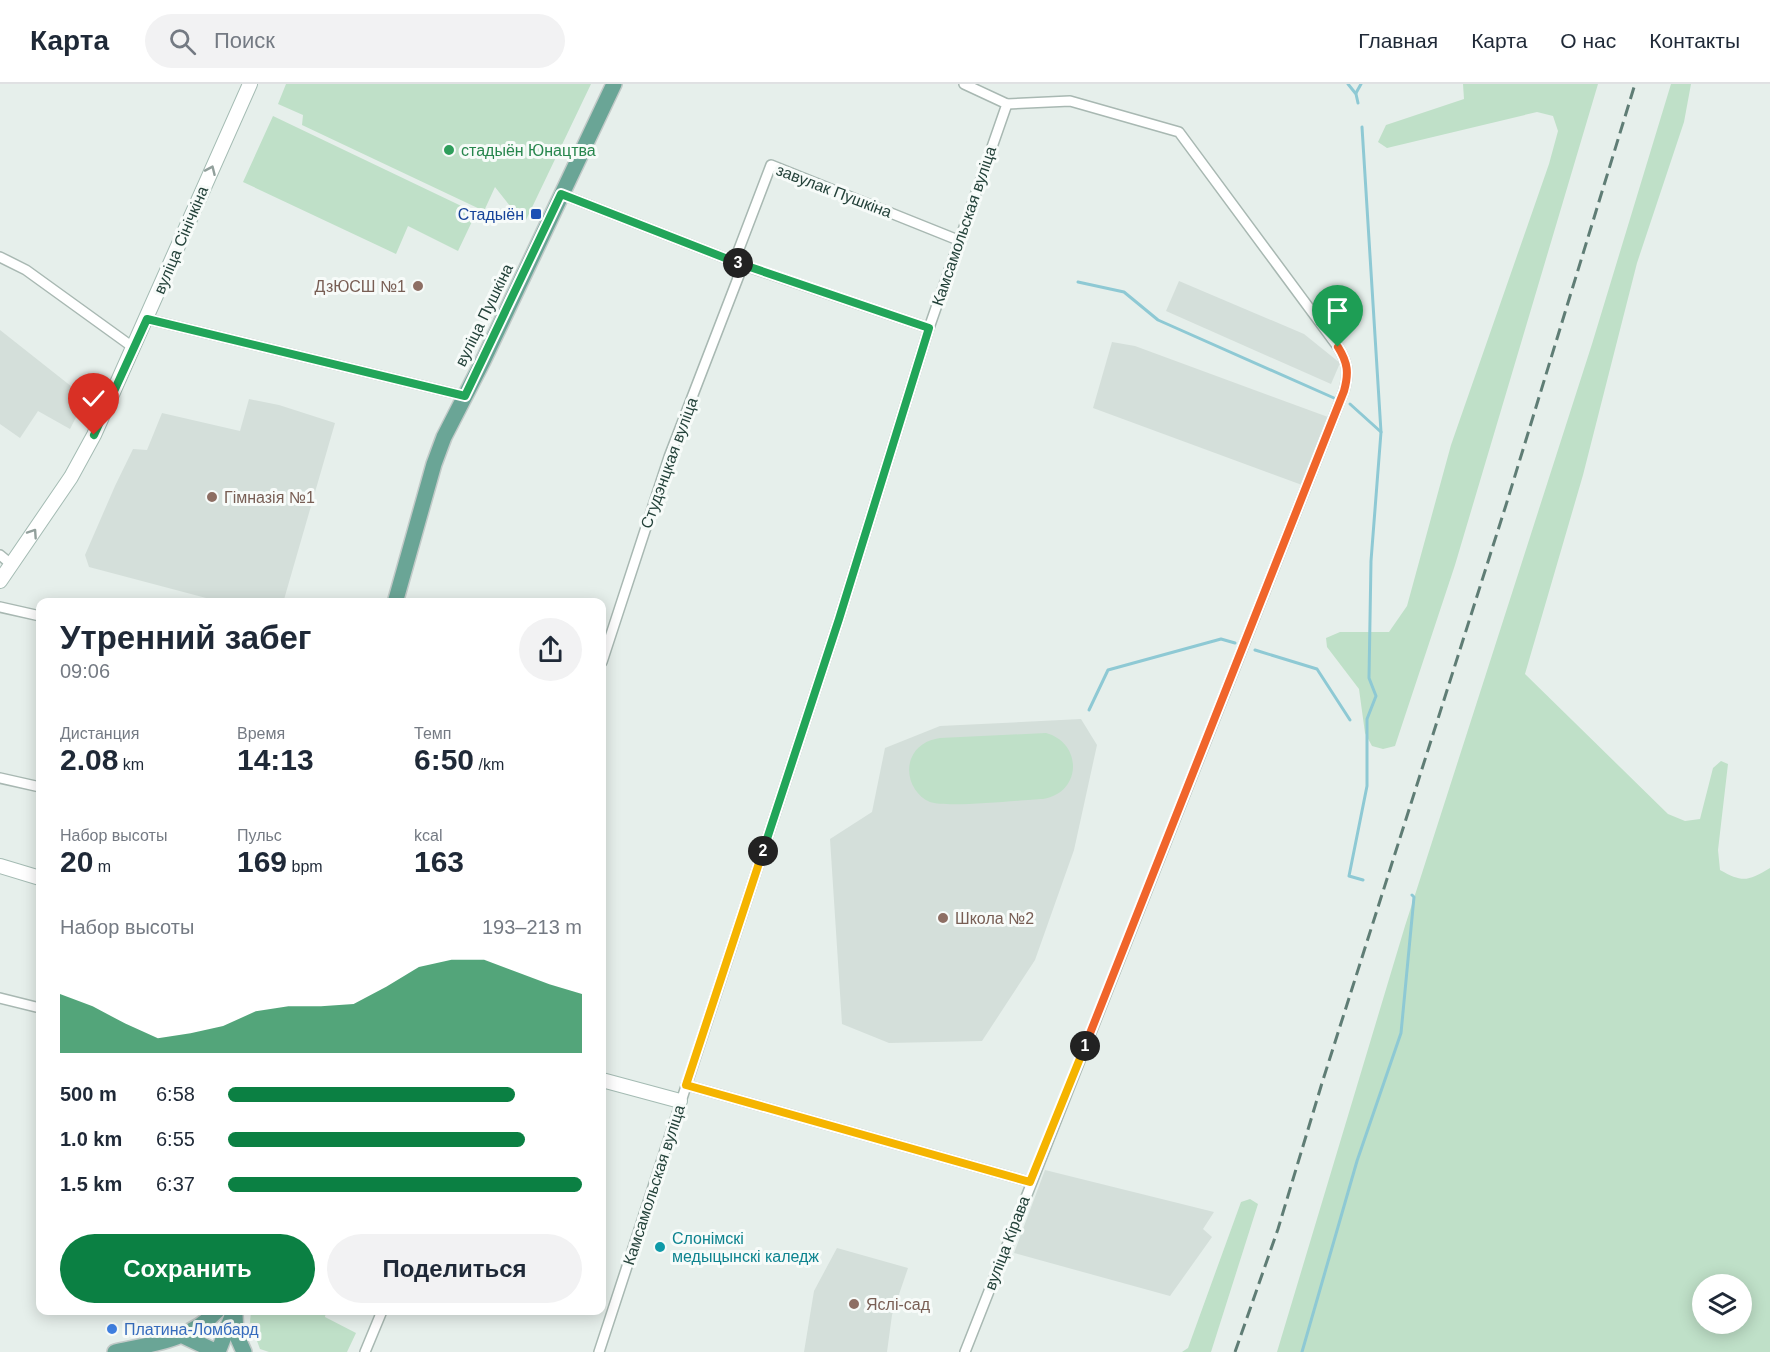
<!DOCTYPE html>
<html lang="ru">
<head>
<meta charset="utf-8">
<style>
  :root { --surface:#fff; --page:#f2f2f3; --text:#1f2937; --muted:#747a83; --line:#e0e1e3; --accent:#0b8043 }
  body { margin:0; font-family:Helvetica,sans-serif; background:var(--page); color:var(--text); height:100vh; display:flex; flex-direction:column; font-size:22px; white-space:nowrap }
  * { box-sizing:border-box; margin:0 }
  p { font-size:20px; color:var(--muted) }
  .icon { flex:none; width:33px; height:33px; fill:none; stroke:currentColor; stroke-width:2; stroke-linecap:round; stroke-linejoin:round }
  .map { position:relative; flex:1; overflow:hidden }
  .drawer { position:absolute; left:36px; top:514px; width:570px; height:717px; display:flex; flex-direction:column; background:var(--surface); border-radius:12px; box-shadow:0 3px 15px #0003 }
  .drawer>* { flex:none }
  .controls { position:absolute; left:1692px; top:1190px; display:grid; gap:12px }
  .controls a { display:grid; place-items:center; width:60px; height:60px; border-radius:50%; background:var(--surface); box-shadow:0 3px 15px #0003; font-size:30px }
  .pin { position:absolute; display:grid; place-items:center; width:51px; height:51px; color:#fff; margin:-62px -26px; border-radius:50% 50% 50% 0; rotate:-45deg; box-shadow:0 0 6px #0007 }
  .pin .icon { rotate:45deg }
  .km { position:absolute; width:30px; height:30px; margin:-15px; border-radius:50%; background:#222; color:#fff; font-size:16px; line-height:30px; text-align:center }
  .round { display:grid; place-items:center; flex:none; width:63px; height:63px; border-radius:32px; background:var(--page) }
  .overview { display:flex; align-items:center; justify-content:space-between; height:102px; padding:0 24px }
  h1 { font-size:33px; font-weight:800; line-height:45px }
  .metrics { display:grid; grid-template-columns:repeat(3,1fr); gap:9px; height:102px; padding:6px 24px }
  .metrics div { display:grid; align-content:center }
  .metrics b { font-size:30px; font-weight:800 }
  .metrics small { font-size:16px; font-weight:400 }
  .metrics p { font-size:16px }
  .chart { height:168px; padding:12px 24px }
  .chart p { display:flex; justify-content:space-between }
  .chart svg { width:100%; height:108px; margin-top:6px; fill:var(--accent); opacity:.7 }
  .cta { display:flex; gap:12px; margin-top:auto; padding:12px 24px }
  .cta a { flex:1; height:69px; border-radius:36px; background:var(--accent); color:#fff; font-size:24px; font-weight:800; line-height:69px; text-align:center }
  .cta a+a { background:var(--page); color:var(--text) }
  ul { padding:0 24px; list-style:none; font-size:20px }
  li { display:grid; grid-template-columns:96px 72px 1fr; align-items:center; height:45px }
  li i { height:15px; border-radius:8px; background:var(--accent) }
  header { display:flex; align-items:center; gap:36px; box-sizing:border-box; height:84px; padding:0 30px; background:var(--surface); border-bottom:2px solid var(--line) }
  header strong { font-size:28px }
  nav { display:flex; gap:33px; margin-inline-start:auto; font-size:21px }
  .search { width:420px; height:54px; background:var(--page); display:flex; align-items:center; gap:15px; box-sizing:border-box; padding:0 21px; border-radius:33px; color:var(--muted); font-size:22px }
  .map>svg:first-child { display:block }
  .built { fill:#d4dfda }
  .green { fill:#bfe0c8; fill-rule:evenodd }
  .lines { fill:none; stroke-linecap:round; stroke-linejoin:round }
  .stream { stroke:#8ec9d4; stroke-width:3 }
  .street-casing { stroke:#a8b8b2; stroke-width:12 }
  .secondary-casing { stroke:#a4bbb3; stroke-width:16 }
  .primary-casing { stroke:#c2cac8; stroke-width:18 }
  .street { stroke:#fff; stroke-width:9 }
  .secondary { stroke:#fff; stroke-width:14 }
  .primary { stroke:#6aa596; stroke-width:15 }
  .rail { stroke:#5f7d75; stroke-width:3; stroke-dasharray:12 6; stroke-linecap:butt }
  .oneway { stroke:#92a09c }
  .split-1-casing { stroke:#fff; stroke-width:12 }
  .split-2-casing { stroke:#fff; stroke-width:12 }
  .split-3-casing { stroke:#fff; stroke-width:12 }
  .split-4-casing { stroke:#fff; stroke-width:12 }
  .split-1 { stroke:#f0652b; stroke-width:8 }
  .split-2 { stroke:#f5b400; stroke-width:8 }
  .split-3 { stroke:#22a559; stroke-width:8 }
  .split-4 { stroke:#22a559; stroke-width:8 }
  .leisure-dot { fill:#2e9e5b; stroke:#f7fbf9; stroke-width:2 }
  .transit-dot { fill:#1a4fb4; stroke:#f7fbf9; stroke-width:2 }
  .education-dot { fill:#8d6e63; stroke:#f7fbf9; stroke-width:2 }
  .culture-dot { fill:#0f9aa8; stroke:#f7fbf9; stroke-width:2 }
  .shop-dot { fill:#3f7fe0; stroke:#f7fbf9; stroke-width:2 }
  .labels { text-anchor:middle; dominant-baseline:central; stroke-width:6; stroke-linejoin:round; paint-order:stroke }
  .leisure-label { font-size:16px; fill:#27864d; stroke:#f7fbf9; text-anchor:start }
  .street-label { font-size:16px; fill:#24423a; stroke:#f7fbf9 }
  .transit-label { font-size:16px; fill:#164399; stroke:#f7fbf9; text-anchor:end }
  .education-label { font-size:16px; fill:#785e54; stroke:#f7fbf9; text-anchor:start }
  .culture-label { font-size:16px; fill:#0d838f; stroke:#f7fbf9; text-anchor:start }
  .shop-label { font-size:16px; fill:#366cbe; stroke:#f7fbf9; text-anchor:start }
</style>
</head>
<body>
<header>
<strong>Карта</strong>
<div class="search"><svg class="icon" aria-label="search" viewBox="0 0 24 24"><circle cx="10" cy="10" r="6"/><path d="M15 15l6 6"/></svg>Поиск</div>
<nav><a>Главная</a><a>Карта</a><a>О нас</a><a>Контакты</a></nav>
</header>
<div class="map">
<svg width="1770" height="1268" viewBox="0 0 1770 1268">
  <rect width="100%" height="100%" fill="#e6efeb"/>
  <g class="built">
    <polygon points="1179,197 1304,250 1340,279 1331,300 1166,227"/>
    <polygon points="0,246 86,314 70,345 38,327 20,354 0,340"/>
    <polygon points="1112,258 1135,262 1328,333 1302,401 1093,324"/>
    <polygon points="249,315 279,321 335,339 283,519 225,519 89,483 85,471 115,402 133,365 147,366 162,329 240,347"/>
    <polygon points="1081,635 1097,661 1074,766 1035,876 982,957 889,959 842,940 830,755 872,728 885,664 940,642"/>
    <polygon points="1045,1086 1214,1128 1203,1145 1212,1153 1170,1212 1014,1169"/>
    <polygon points="837,1164 908,1184 892,1231 887,1268 804,1268 814,1207"/>
  </g>
  <g class="green">
    <polygon points="286,0 591,0 526,136 521,136 495,103 484,127 302,41 303,31 278,20"/>
    <polygon points="1463,0 1598,0 1455,481 1395,662 1383,665 1372,662 1365,649 1359,605 1327,563 1326,554 1340,548 1389,548 1407,522 1451,361 1549,80 1558,47 1553,32 1537,28 1387,64 1378,58 1386,41 1464,15"/>
    <path d="M1671,0H1691L1684,38L1637,179L1583,391L1525,590L1668,730L1685,737L1700,735L1713,684L1721,677L1728,680L1718,766L1720,786C1743,799 1748,797 1770,784V1268H1277L1405,842L1592,260ZM1702,1200H1742V1239H1702Z"/>
    <polygon points="273,32 476,129 458,167 408,142 396,170 243,98"/>
    <path d="M1046,649C1083,659 1082,709 1043,715C1020,716 948,724 930,718C914,711 905,692 911,675C916,662 927,656 940,654Z"/>
    <polygon points="1250,1115 1258,1120 1211,1268 1182,1268 1188,1264 1241,1118"/>
    <polygon points="251,1227 326,1227 325,1233 356,1249 347,1268 269,1268 260,1265 250,1238"/>
  </g>
  <g class="lines">
    <g class="stream">
      <polyline points="1348,0 1356,10 1358,19"/>
      <polyline points="1356,9 1361,0"/>
      <polyline points="1362,43 1381,348 1371,477 1369,594 1376,612 1367,635 1367,702 1349,792 1363,796"/>
      <polyline points="1078,198 1124,208 1158,236 1334,314"/>
      <polyline points="1350,320 1381,348"/>
      <polyline points="1255,566 1317,585 1350,636"/>
      <polyline points="1089,626 1108,586 1221,555 1235,559"/>
      <polyline points="1302,1268 1357,1077 1401,949 1414,813 1412,811"/>
    </g>
    <defs>
      <g id="street">
        <polyline points="561,110 743,181 929,244"/>
        <polyline points="0,173 26,186 134,264"/>
        <polyline points="734,178 771,81 958,156"/>
        <polyline points="147,235 465,312"/>
        <polyline points="0,471 12,481"/>
        <polyline points="0,523 40,532"/>
        <polyline points="602,578 669,373 743,181"/>
        <polyline points="0,694 40,703"/>
        <polyline points="0,914 40,924"/>
        <polyline points="686,1001 1030,1098"/>
        <polyline points="365,1268 382,1227"/>
        <polyline points="599,1268 839,535 929,244 1007,20 964,0"/>
        <path d="M965,1268L1344,307C1349,289 1348,279 1338,263L1179,48L1070,17L1007,20"/>
      </g>
      <g id="secondary">
        <polyline points="0,497 71,393 94,351 250,0"/>
        <polyline points="0,782 40,794"/>
        <polyline points="602,996 680,1017"/>
      </g>
      <g id="primary">
        <polyline points="395,519 434,380 444,353 483,277 614,0"/>
        <polyline points="235,1231 236,1250 244,1268"/>
        <polyline points="183,1252 217,1268"/>
        <path d="M115,1268C152,1260 190,1256 217,1227"/>
        <polyline points="218,1268 234,1227"/>
      </g>
    </defs>
    <use href="#street" class="street-casing"/>
    <use href="#secondary" class="secondary-casing"/>
    <use href="#primary" class="primary-casing"/>
    <use href="#street" class="street"/>
    <use href="#secondary" class="secondary"/>
    <use href="#primary" class="primary"/>
    <polyline class="rail" points="1235,1268 1278,1145 1322,999 1506,421 1635,0"/>
  </g>
  <defs><path id="oneway-chevron" d="M-2-3.5L2.5 0L-2 3.5" fill="none" stroke-width="1.6" stroke-linecap="round" stroke-linejoin="round" transform="scale(1.5)"/></defs>
  <g class="oneway">
    <use href="#oneway-chevron" transform="translate(211 86) rotate(-66)"/>
    <use href="#oneway-chevron" transform="translate(33 449) rotate(-56)"/>
  </g>
  <g class="lines">
    <defs>
      <path id="split-1" d="M1085,962L1344,307C1349,289 1348,279 1338,263"/>
      <polyline id="split-2" points="763,767 686,1001 1030,1098 1085,962"/>
      <polyline id="split-3" points="738,179 929,244 839,535 763,767"/>
      <polyline id="split-4" points="94,351 147,235 465,312 561,110 738,179"/>
    </defs>
    <use href="#split-1" class="split-1-casing"/>
    <use href="#split-2" class="split-2-casing"/>
    <use href="#split-3" class="split-3-casing"/>
    <use href="#split-4" class="split-4-casing"/>
    <use href="#split-1" class="split-1"/>
    <use href="#split-2" class="split-2"/>
    <use href="#split-3" class="split-3"/>
    <use href="#split-4" class="split-4"/>
  </g>
  <circle class="leisure-dot" cx="449" cy="66" r="6"/>
  <rect class="transit-dot" x="530" y="124" width="12" height="12" rx="3"/>
  <g class="education-dot">
    <circle cx="418" cy="202" r="6"/>
    <circle cx="212" cy="413" r="6"/>
    <circle cx="943" cy="834" r="6"/>
    <circle cx="854" cy="1220" r="6"/>
  </g>
  <circle class="culture-dot" cx="660" cy="1163" r="6"/>
  <circle class="shop-dot" cx="112" cy="1245" r="6"/>
  <g class="labels">
    <g class="leisure-label">
      <text x="461" y="66">стадыён Юнацтва</text>
    </g>
    <g class="street-label">
      <text transform="translate(834 107) rotate(21)">завулак Пушкіна</text>
      <text transform="translate(964 142) rotate(-71)">Камсамольская вуліца</text>
      <text transform="translate(181 156) rotate(-67)">вуліца Сінічкіна</text>
      <text transform="translate(484 231) rotate(-64)">вуліца Пушкіна</text>
      <text transform="translate(669 379) rotate(-70)">Студэнцкая вуліца</text>
      <text transform="translate(654 1101) rotate(-72)">Камсамольская вуліца</text>
      <text transform="translate(1007 1159) rotate(-69)">вуліца Кірава</text>
    </g>
    <g class="transit-label">
      <text x="524" y="130">Стадыён</text>
    </g>
    <g class="education-label">
      <text x="406" y="202" text-anchor="end">ДзЮСШ №1</text>
      <text x="224" y="413">Гімназія №1</text>
      <text x="955" y="834">Школа №2</text>
      <text x="866" y="1220">Яслі-сад</text>
    </g>
    <g class="culture-label">
      <text x="672" y="1154">Слонімскі<tspan x="672" dy="18">медыцынскі каледж</tspan></text>
    </g>
    <g class="shop-label">
      <text x="124" y="1245">Платина-Ломбард</text>
    </g>
  </g>
</svg>
<div class="controls">
<a><svg class="icon" aria-label="layers" viewBox="0 0 24 24"><path d="M12 4l9 5-9 5-9-5zM3 14l9 5 9-5"/></svg></a>
</div>
<div class="pin" style="left:1338px;top:263px;background:#1e9e55"><svg class="icon" aria-label="arrive" viewBox="0 0 24 24"><path d="M6 21V4h12l-3 4 3 4H6"/></svg></div>
<div class="pin" style="left:94px;top:351px;background:#d93025"><svg class="icon" aria-label="check" viewBox="0 0 24 24"><path d="M5 12l5 5 9-10"/></svg></div>
<b class="km" style="left:1085px;top:962px">1</b>
<b class="km" style="left:763px;top:767px">2</b>
<b class="km" style="left:738px;top:179px">3</b>
<section class="drawer">
<div class="overview"><div><h1>Утренний забег</h1><p>09:06</p></div><a class="round"><svg class="icon" aria-label="share" viewBox="0 0 24 24"><path d="M12 15V3M7 8l5-5 5 5M5 13v7h14v-7"/></svg></a></div>
<div class="metrics">
<div><p>Дистанция</p><b>2.08<small> km</small></b></div>
<div><p>Время</p><b>14:13</b></div>
<div><p>Темп</p><b>6:50<small> /km</small></b></div>
</div>
<div class="metrics">
<div><p>Набор высоты</p><b>20<small> m</small></b></div>
<div><p>Пульс</p><b>169<small> bpm</small></b></div>
<div><p>kcal</p><b>163</b></div>
</div>
<div class="chart"><p><span>Набор высоты</span>193–213 m</p>
<svg viewBox="0 0 160 44" preserveAspectRatio="none"><path d="M0 44V20L10 25L20 32L30 38L40 36L50 33L60 27L70 25L80 25L90 24L100 17L110 9L120 6L130 6L140 11L150 16L160 20V44z"/></svg>
</div>
<ul>
<li><b>500 m</b>6:58<i style="width:81%"></i></li>
<li><b>1.0 km</b>6:55<i style="width:84%"></i></li>
<li><b>1.5 km</b>6:37<i style="width:100%"></i></li>
</ul>
<div class="cta"><a>Сохранить</a><a>Поделиться</a></div>
</section>
</div>
</body>
</html>
